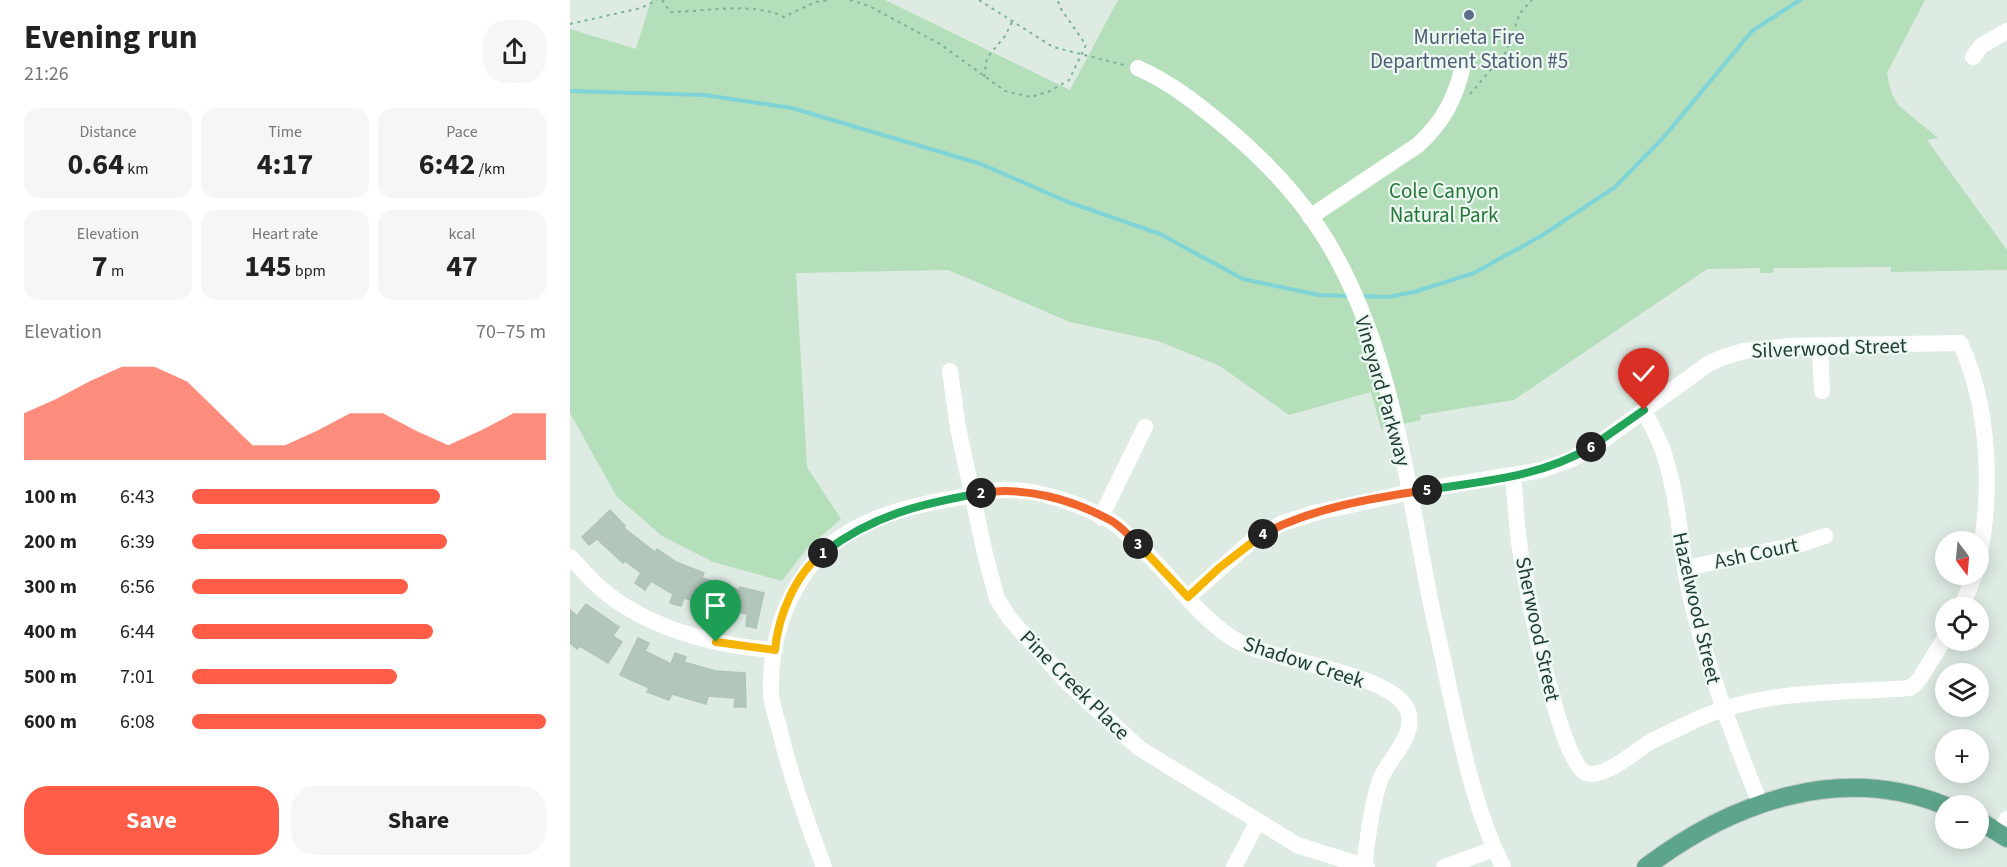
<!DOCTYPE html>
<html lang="en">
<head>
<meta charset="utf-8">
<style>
  :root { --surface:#fff; --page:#f6f6f6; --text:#222; --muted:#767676; --accent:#ff5d48 }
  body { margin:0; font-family:"Source Sans 3",sans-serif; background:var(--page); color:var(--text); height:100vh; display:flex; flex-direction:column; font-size:22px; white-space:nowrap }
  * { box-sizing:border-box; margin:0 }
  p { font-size:20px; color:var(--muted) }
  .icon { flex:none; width:33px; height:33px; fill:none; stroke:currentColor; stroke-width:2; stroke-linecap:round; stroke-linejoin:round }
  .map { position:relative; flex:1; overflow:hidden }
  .details { display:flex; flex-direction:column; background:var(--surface); width:570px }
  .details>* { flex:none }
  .needle { width:39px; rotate:164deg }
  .tools { position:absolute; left:1365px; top:531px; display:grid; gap:12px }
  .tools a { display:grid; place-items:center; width:54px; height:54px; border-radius:50%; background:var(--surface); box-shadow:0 3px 15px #0003; font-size:30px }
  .pin { position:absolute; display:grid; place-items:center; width:51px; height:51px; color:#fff; margin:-62px -26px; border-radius:50% 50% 50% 0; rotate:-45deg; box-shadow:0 0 6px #0007 }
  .pin .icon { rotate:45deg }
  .km { position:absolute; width:30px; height:30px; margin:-15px; border-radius:50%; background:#222; color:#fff; font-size:16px; line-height:30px; text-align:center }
  .round { display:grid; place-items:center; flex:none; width:63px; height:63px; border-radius:24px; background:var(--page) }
  .head { display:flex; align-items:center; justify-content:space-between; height:102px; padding:0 24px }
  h1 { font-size:33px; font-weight:700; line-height:45px }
  .figures { display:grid; grid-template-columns:repeat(3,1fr); gap:9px; height:102px; padding:6px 24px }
  .figures div { display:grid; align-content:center; border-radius:15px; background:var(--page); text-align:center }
  .figures b { font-size:30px; font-weight:700 }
  .figures small { font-size:16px; font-weight:400 }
  .figures p { font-size:16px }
  .chart { height:168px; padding:12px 24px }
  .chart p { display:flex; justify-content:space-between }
  .chart svg { width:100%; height:108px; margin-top:6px; fill:var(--accent); opacity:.7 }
  .cta { display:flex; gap:12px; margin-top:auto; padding:12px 24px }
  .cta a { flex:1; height:69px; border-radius:24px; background:var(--accent); color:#fff; font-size:24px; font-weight:700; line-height:69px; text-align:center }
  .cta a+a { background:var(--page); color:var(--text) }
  ul { padding:0 24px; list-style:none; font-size:20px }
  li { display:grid; grid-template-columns:96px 72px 1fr; align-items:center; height:45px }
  li i { height:15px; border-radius:8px; background:var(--accent) }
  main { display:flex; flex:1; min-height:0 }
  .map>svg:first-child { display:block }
  .green { fill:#b4dfba }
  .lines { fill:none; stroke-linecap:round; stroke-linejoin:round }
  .stream { stroke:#7fd4d7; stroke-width:4 }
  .building { fill:#b3c6bc; stroke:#b0c5b9; stroke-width:1.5 }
  .major-casing { stroke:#c0c8c5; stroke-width:20 }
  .path { stroke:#7bb29a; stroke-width:2; stroke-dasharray:3 4.5; stroke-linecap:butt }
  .minor { stroke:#fff; stroke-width:16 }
  .major { stroke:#5da58a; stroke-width:18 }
  .split-1-casing { stroke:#fff; stroke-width:12 }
  .split-2-casing { stroke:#fff; stroke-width:12 }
  .split-3-casing { stroke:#fff; stroke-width:12 }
  .split-4-casing { stroke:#fff; stroke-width:12 }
  .split-5-casing { stroke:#fff; stroke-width:12 }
  .split-6-casing { stroke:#fff; stroke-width:12 }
  .split-7-casing { stroke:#fff; stroke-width:12 }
  .split-1 { stroke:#f5b400; stroke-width:8 }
  .split-2 { stroke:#22a559; stroke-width:8 }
  .split-3 { stroke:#f0652b; stroke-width:8 }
  .split-4 { stroke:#f5b400; stroke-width:8 }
  .split-5 { stroke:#f0652b; stroke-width:8 }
  .split-6 { stroke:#22a559; stroke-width:8 }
  .split-7 { stroke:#22a559; stroke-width:8 }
  .service-dot { fill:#5c6f8a; stroke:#eef8f2; stroke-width:2 }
  .labels { text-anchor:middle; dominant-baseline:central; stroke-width:4.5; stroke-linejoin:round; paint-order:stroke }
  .service-label { font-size:21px; fill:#4e5e75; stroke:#eef8f2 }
  .park-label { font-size:21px; fill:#247739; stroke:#eef8f2 }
  .street-label { font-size:21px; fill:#1e3c30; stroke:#eef8f2 }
</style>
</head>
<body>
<main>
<section class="details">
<div class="head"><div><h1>Evening run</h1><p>21:26</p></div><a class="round"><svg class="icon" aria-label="share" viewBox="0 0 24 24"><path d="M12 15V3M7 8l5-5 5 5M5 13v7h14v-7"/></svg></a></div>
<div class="figures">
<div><p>Distance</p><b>0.64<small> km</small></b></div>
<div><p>Time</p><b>4:17</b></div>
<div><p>Pace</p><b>6:42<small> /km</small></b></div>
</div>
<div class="figures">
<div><p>Elevation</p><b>7<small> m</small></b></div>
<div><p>Heart rate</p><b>145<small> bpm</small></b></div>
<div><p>kcal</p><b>47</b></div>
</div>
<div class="chart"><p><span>Elevation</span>70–75 m</p>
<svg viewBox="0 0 160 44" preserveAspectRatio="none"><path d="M0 44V25L10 19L20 12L30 6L40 6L50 12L60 25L70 38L80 38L90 32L100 25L110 25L120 32L130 38L140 32L150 25L160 25V44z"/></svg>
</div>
<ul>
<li><b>100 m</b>6:43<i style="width:70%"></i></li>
<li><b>200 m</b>6:39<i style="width:72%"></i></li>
<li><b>300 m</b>6:56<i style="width:61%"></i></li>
<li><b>400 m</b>6:44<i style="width:68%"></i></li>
<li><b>500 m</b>7:01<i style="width:58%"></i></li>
<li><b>600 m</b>6:08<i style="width:100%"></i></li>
</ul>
<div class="cta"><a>Save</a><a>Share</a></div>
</section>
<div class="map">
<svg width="1437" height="867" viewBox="0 0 1437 867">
  <rect width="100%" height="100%" fill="#deebe3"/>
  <polygon class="green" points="81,0 315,0 500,90 548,0 1355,0 1317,73 1321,92 1328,105 1368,138 1357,140 1437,250 1437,270 1321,272 1321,267 1204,268 1203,273 1190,273 1190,268 1137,269 944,400 850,415 851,420 811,429 801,392 719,415 650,366 588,341 500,322 378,270 226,273 237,467 271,519 238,547 212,581 143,562 92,536 47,497 0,413 0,29 66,49"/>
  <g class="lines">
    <g class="stream">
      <polyline points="0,91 134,95 222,108 411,164 498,202 590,234 673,279 749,295 779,296"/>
      <polyline points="789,296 818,297 844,292 904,273 971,236 1045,187 1093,138 1182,31 1230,0"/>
    </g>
  </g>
  <g class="building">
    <polygon points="40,510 55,526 54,528 85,552 87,549 106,562 134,573 132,578 170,590 170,587 194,593 186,628 176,626 177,614 157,610 154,621 136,616 139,608 131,605 131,603 114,598 111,606 100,603 103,594 81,581 75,590 65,583 71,573 55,561 53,563 27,539 19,545 12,537"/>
    <polygon points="16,604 49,627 43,636 52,642 38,663 10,646 7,649 0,643 0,610 7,616"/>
    <polygon points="68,638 79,643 75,651 101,664 105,653 116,657 114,662 145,671 175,673 176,707 164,707 165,698 138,696 136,704 102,694 99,700 77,692 79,688 50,675"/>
  </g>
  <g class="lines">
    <defs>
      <g id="major">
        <polyline points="1408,820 1437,838"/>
        <path d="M1076,867C1162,802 1270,763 1376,806"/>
      </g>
    </defs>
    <use href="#major" class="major-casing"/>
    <g class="path">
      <path d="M92,0L100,12C136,12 181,1 214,17L245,2L259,0"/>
      <polyline points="280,0 299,6 370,44 435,91 461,97 480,91 499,80 516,45 489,6 488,0"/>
      <polyline points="409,0 483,47 554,65"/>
      <polyline points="0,24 71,8 87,0"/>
      <polyline points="414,77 417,58 435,36 442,22"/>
      <polyline points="900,94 936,52 950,13 962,0"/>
    </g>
    <g class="minor">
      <polyline points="1403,57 1411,46 1437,31"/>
      <path d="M568,68C602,83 630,106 659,130C692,158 724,191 748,227C819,333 835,472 859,594C865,625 873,656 879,688C893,750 905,810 933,867"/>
      <path d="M740,217L848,145C873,122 886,98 893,65"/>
      <polyline points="1250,346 1252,391"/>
      <polyline points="380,371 388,428 415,554 427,599 440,619 497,682 569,748 727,845 797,867"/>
      <path d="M1074,410C1080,423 1088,437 1093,451C1109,497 1110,548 1120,595C1137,667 1162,734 1190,803"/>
      <path d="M943,476C945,496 946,515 948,535C952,568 989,764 1016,773C1035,779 1065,751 1080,742C1092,736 1105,730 1117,724C1189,688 1263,694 1340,688L1349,680L1376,636"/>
      <polyline points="531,517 575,427"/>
      <path d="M0,557C10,567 19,578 29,587C76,628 144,646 205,650"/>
      <polyline points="1116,568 1228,545 1255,536"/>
      <path d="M618,597L684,539L713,523L748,512L841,492L972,470L1000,460L1032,441L1138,364L1151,358L1174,351L1219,346L1390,343C1420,406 1423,495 1408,563"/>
      <polyline points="1391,608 1405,574"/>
      <polyline points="1429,832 1437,819"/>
      <path d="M254,867C237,821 220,775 209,727C206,716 201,704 201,693C199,644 215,594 248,557C284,517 347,504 398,496C409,494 421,490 432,490C468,489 508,503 539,520C547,524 554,532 562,539C598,570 625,616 667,641C703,662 823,672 838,711C847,735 818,759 810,780C801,807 798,838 794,866"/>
      <polyline points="664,867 687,823"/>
      <polyline points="874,867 924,849"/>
    </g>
    <use href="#major" class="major"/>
  </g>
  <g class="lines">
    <defs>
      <path id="split-1" d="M146,642L205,650C208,617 225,574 253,553"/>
      <path id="split-2" d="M253,553C303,515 350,504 411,493"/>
      <path id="split-3" d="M411,493C454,486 501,499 540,520C550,525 559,536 568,544"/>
      <polyline id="split-4" points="568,544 618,597 649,568 693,534"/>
      <path id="split-5" d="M693,534C742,508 802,498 857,490"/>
      <path id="split-6" d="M857,490C914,481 971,477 1021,447"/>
      <polyline id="split-7" points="1021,447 1074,410"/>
    </defs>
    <use href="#split-1" class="split-1-casing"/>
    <use href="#split-2" class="split-2-casing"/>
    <use href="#split-3" class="split-3-casing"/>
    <use href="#split-4" class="split-4-casing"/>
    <use href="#split-5" class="split-5-casing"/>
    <use href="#split-6" class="split-6-casing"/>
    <use href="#split-7" class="split-7-casing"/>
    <use href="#split-1" class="split-1"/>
    <use href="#split-2" class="split-2"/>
    <use href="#split-3" class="split-3"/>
    <use href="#split-4" class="split-4"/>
    <use href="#split-5" class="split-5"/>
    <use href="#split-6" class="split-6"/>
    <use href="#split-7" class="split-7"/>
  </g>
  <circle class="service-dot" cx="899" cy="15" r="6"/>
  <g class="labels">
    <g class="service-label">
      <text x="899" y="37">Murrieta Fire<tspan x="899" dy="24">Department Station #5</tspan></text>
    </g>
    <g class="park-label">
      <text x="874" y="191">Cole Canyon<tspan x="874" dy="24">Natural Park</tspan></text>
    </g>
    <g class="street-label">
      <text transform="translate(1259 348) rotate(-2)">Silverwood Street</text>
      <text transform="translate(813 391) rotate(74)">Vineyard Parkway</text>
      <text transform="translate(1186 553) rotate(-12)">Ash Court</text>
      <text transform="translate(1127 608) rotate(77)">Hazelwood Street</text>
      <text transform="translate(968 629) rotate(78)">Sherwood Street</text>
      <text transform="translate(734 662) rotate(18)">Shadow Creek</text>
      <text transform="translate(505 685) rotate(45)">Pine Creek Place</text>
    </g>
  </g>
</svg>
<div class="tools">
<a><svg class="needle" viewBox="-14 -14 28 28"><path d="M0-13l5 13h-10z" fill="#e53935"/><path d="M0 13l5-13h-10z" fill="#767676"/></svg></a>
<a><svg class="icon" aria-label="locate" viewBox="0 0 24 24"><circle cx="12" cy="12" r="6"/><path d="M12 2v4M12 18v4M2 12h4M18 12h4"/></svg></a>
<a><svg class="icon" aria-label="layers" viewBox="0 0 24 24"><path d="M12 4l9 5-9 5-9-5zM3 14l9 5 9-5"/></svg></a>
<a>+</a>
<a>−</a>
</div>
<div class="pin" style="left:146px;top:642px;background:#1e9e55"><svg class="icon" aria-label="arrive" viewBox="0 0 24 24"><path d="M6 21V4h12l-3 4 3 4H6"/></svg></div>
<div class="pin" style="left:1074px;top:410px;background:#d93025"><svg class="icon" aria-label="check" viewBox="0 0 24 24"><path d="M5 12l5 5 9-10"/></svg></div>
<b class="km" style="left:253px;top:553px">1</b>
<b class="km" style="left:411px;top:493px">2</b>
<b class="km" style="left:568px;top:544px">3</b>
<b class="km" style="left:693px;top:534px">4</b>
<b class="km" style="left:857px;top:490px">5</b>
<b class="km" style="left:1021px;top:447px">6</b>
</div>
</main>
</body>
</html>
